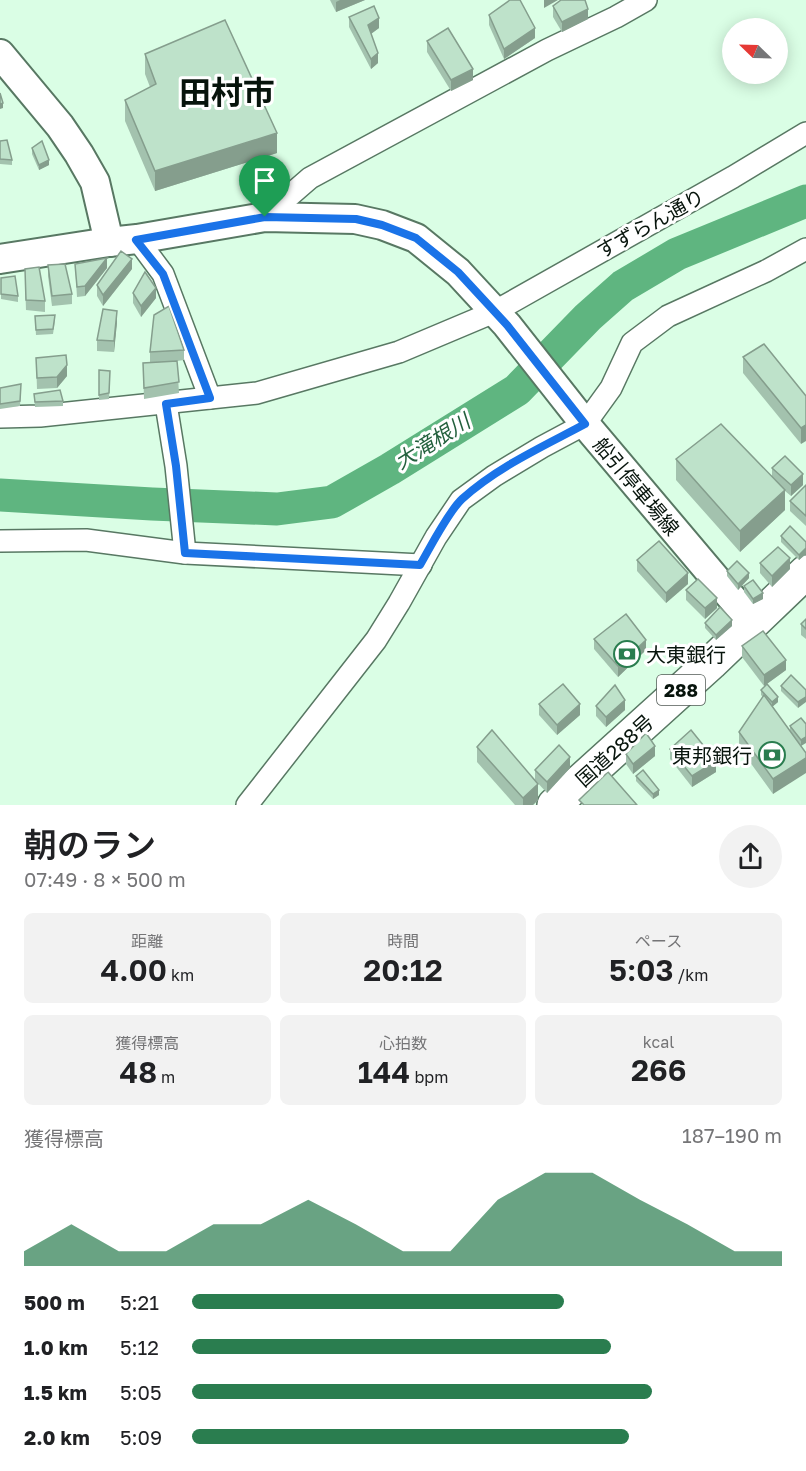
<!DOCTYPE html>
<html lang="ja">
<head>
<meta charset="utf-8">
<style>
  :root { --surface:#fff; --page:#f2f2f2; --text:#202124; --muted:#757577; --accent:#2a7d4f }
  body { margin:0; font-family:"Golos Text","Noto Sans JP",sans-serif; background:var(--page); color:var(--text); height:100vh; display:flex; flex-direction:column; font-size:22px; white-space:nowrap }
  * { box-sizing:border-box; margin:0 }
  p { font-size:20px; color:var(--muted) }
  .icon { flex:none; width:33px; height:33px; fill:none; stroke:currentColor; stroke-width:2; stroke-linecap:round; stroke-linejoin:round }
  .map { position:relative; height:805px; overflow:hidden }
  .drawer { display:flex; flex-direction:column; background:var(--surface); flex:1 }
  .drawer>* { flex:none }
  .needle { width:39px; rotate:293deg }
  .controls { position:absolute; left:722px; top:18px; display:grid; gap:12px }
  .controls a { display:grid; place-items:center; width:66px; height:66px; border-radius:50%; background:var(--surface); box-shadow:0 3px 15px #0003; font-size:30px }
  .pin { position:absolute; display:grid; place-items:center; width:51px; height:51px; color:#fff; margin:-62px -26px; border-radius:50% 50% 50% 0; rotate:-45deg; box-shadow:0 0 6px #0007 }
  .pin .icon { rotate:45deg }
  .round { display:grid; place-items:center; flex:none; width:63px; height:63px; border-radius:32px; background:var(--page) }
  .overview { display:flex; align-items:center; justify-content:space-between; height:102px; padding:0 24px }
  h1 { font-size:33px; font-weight:600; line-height:45px }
  .stats { display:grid; grid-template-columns:repeat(3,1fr); gap:9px; height:102px; padding:6px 24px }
  .stats div { display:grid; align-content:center; border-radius:9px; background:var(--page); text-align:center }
  .stats b { font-size:30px; font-weight:600 }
  .stats small { font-size:16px; font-weight:400 }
  .stats p { font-size:16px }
  .chart { height:168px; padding:12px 24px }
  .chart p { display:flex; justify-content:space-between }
  .chart svg { width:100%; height:108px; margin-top:6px; fill:var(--accent); opacity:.7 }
  ul { padding:0 24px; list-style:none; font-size:20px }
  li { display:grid; grid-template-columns:96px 72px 1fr; align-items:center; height:45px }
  li i { height:15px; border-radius:8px; background:var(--accent) }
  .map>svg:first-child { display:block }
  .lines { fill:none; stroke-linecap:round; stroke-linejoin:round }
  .river { stroke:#5fb580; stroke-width:33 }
  .street-casing { stroke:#587863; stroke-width:24 }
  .secondary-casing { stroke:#587863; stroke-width:32 }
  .highway-casing { stroke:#587863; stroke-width:36 }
  .street { stroke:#fff; stroke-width:21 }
  .secondary { stroke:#fff; stroke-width:28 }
  .highway { stroke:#fff; stroke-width:33 }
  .wall { fill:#a3c2ae }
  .shaded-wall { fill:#859e8d }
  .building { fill:#bee2ca; stroke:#859e8d; stroke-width:1.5 }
  .route-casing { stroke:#fff; stroke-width:12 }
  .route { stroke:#1a73e8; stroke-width:8 }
  .labels { text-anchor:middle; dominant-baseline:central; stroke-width:6; stroke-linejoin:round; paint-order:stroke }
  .shield { fill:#fff; stroke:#515a55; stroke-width:1.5 }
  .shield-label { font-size:18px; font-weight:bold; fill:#07140c }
  .street-label { font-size:20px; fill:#07140c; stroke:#fff }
  .poi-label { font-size:20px; fill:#07140c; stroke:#fff; text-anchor:start }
  .water-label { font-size:21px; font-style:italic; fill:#23603d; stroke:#fff }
  .town-label { font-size:32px; font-weight:bold; fill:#07140c; stroke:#fff }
</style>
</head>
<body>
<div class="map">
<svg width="806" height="805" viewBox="0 0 806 805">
  <rect width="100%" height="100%" fill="#dafee5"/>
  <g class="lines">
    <polyline class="river" points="0,495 152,504 277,509 332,502 390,469 517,390 588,317 623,286 677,254 806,201"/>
    <defs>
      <g id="street">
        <polyline points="265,217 310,178 547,50 616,17 646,0"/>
        <polyline points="137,239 163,274 210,398"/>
        <polyline points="166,404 176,466 185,553"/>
        <polyline points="0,417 40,416 257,393 399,352 494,312 733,177 806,133"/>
        <polyline points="0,541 86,540 185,553 421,565"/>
        <polyline points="247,805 376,640 399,603 436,537 461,500 494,476 542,447 585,424 611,388 632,343 668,316 766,271 806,249"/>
      </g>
      <g id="secondary">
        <polyline points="0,54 60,126 79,154 95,182 109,242"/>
        <polyline points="0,259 109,242 137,239 265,217 355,219 382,225 416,238 458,272 507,325 585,424 753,623"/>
      </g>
      <polyline id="highway" points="554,805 711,663 806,572"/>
    </defs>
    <use href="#street" class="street-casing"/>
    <use href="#secondary" class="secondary-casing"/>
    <use href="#highway" class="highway-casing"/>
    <use href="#street" class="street"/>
    <use href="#secondary" class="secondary"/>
    <use href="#highway" class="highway"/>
  </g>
  <g class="wall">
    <polygon points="330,0 365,0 336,12"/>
    <polygon points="553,6 588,19 562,32 553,17"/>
    <polygon points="489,15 535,38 504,59 489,25"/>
    <polygon points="349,17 379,28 371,34 378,63 371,69 349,27"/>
    <polygon points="427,41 473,80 451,91 427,52"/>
    <polygon points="145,54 277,153 155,191 125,121 125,100 150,87 145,74"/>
    <polygon points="0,141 12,160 12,165 0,164"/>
    <polygon points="32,148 49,165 39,170 32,154"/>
    <polygon points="75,264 107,268 85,296 77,297"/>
    <polygon points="48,265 72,294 72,304 52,306 48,276"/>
    <polygon points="132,269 103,306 97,296 97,285"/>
    <polygon points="1,278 18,296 18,302 1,299"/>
    <polygon points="25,280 45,301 45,312 26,310"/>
    <polygon points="133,293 156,298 141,317 133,303"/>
    <polygon points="35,316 55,320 53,334 36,335"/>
    <polygon points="117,322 114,352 97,351 97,340"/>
    <polygon points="184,350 184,360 177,361 179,393 144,399 143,363 150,362 150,352"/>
    <polygon points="743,357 806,396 801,444 743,373"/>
    <polygon points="36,358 67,376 57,388 37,389"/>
    <polygon points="99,370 110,371 109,399 99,400"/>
    <polygon points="0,388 21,389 20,406 0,409"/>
    <polygon points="34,394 63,401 63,406 35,407"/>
    <polygon points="676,459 772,476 772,468 803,485 791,496 785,491 785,510 740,552 676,480"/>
    <polygon points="806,485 806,526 790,511 790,501"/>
    <polygon points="781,536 806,542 806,554 799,560 781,542"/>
    <polygon points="637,560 688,584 666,603 637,571"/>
    <polygon points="760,563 790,569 772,587 760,573"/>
    <polygon points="727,571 749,578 738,590 727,576"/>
    <polygon points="744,586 763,599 753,604 744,592"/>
    <polygon points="686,590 717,608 705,619 686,600"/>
    <polygon points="806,619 806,639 801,635 801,624"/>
    <polygon points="705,623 732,626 716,640 705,628"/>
    <polygon points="594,639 646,650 618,677 594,649"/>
    <polygon points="742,646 786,670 764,686 742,657"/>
    <polygon points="781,686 806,690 798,708 781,691"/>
    <polygon points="761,690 778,702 772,707 806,753 773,794 739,747 739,732 763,697 761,695"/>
    <polygon points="539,704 580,715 557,735 539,715"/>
    <polygon points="596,706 625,710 606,727 596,716"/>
    <polygon points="806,724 801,746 790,731 790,726"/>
    <polygon points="477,747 538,800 533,805 515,805 477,762"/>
    <polygon points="670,749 716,772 692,787 670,759"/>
    <polygon points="626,754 655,756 633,774 626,764"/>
    <polygon points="570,768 547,793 535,780 535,770"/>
    <polygon points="636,776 659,795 653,799 636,781"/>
  </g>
  <g class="shaded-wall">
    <polygon points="340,0 365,0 336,12 336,2"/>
    <polygon points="544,0 558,0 544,8"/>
    <polygon points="588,9 588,19 562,32 562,22"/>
    <polygon points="379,18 379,28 368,36 368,25"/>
    <polygon points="535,28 535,38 504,59 504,49"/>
    <polygon points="378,53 378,63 371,69 371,59"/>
    <polygon points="473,69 473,80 451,91 451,80"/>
    <polygon points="3,103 3,108 0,109 0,104"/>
    <polygon points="277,133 277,153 155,191 155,171"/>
    <polygon points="49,160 49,165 39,170 39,165"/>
    <polygon points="107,258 107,268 85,296 85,286"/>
    <polygon points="132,259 132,269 103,306 103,295"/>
    <polygon points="156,288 156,298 141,317 141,306"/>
    <polygon points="117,311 117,322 114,352 114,341"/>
    <polygon points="67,365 67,376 57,388 57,377"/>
    <polygon points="806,425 806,441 801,444 801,428"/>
    <polygon points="803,474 803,485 791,496 791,485"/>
    <polygon points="785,490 785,510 740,552 740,531"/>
    <polygon points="806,548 806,554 799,560 799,555"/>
    <polygon points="790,558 790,569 772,587 772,576"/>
    <polygon points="688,573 688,584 666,603 666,593"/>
    <polygon points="749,573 749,578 738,590 738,584"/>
    <polygon points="763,593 763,599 753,604 753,599"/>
    <polygon points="717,598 717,608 705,619 705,608"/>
    <polygon points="732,620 732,626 716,640 716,635"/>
    <polygon points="646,640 646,650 618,677 618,666"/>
    <polygon points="786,660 786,670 764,686 764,675"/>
    <polygon points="778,697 778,702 772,707 772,702"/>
    <polygon points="806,697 806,702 798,708 798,702"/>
    <polygon points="625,700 625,710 606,727 606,717"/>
    <polygon points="580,704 580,715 557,735 557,725"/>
    <polygon points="806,737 806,743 801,746 801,740"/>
    <polygon points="655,746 655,756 633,774 633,764"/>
    <polygon points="570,757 570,768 547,793 547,782"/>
    <polygon points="806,758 806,773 773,794 773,779"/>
    <polygon points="716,761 716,772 692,787 692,776"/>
    <polygon points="538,784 538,800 533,805 523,805 523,798"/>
    <polygon points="659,790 659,795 653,799 653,794"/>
  </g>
  <g class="building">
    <polygon points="510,0 520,0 535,28 504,49 489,15"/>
    <polygon points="561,0 585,0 588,9 562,22 553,6"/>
    <polygon points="374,6 379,18 368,25 378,53 371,59 349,17"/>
    <polygon points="225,20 277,133 155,171 125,100 156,84 145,54"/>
    <polygon points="448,28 473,69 451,80 427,41"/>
    <polygon points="0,93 3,103 0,104"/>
    <polygon points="7,140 12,160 0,159 0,141"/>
    <polygon points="42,141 49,160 39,165 32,148"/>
    <polygon points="121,251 132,259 103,295 97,285"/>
    <polygon points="107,258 85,286 77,287 75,264"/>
    <polygon points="65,264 72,294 52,296 48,265"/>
    <polygon points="39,267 45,301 26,300 25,269"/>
    <polygon points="145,272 156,288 141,306 133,293"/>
    <polygon points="15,276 18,296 1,294 1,278"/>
    <polygon points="169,306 184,350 150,352 154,315"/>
    <polygon points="103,309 117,311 114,341 97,340"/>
    <polygon points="55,315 53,329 36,330 35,316"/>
    <polygon points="764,344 806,396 806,425 801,428 743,357"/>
    <polygon points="66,355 67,365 57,377 37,378 36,358"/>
    <polygon points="177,361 179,382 144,388 143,363"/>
    <polygon points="99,370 110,371 109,393 99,395"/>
    <polygon points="21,384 20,401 0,404 0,388"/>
    <polygon points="60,390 63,401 35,402 34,394"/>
    <polygon points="721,424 785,490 740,531 676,459"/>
    <polygon points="785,456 803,474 791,485 772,468"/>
    <polygon points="806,485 806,516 790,501"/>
    <polygon points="790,526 806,542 806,548 799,555 781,536"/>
    <polygon points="659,541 688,573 666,593 637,560"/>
    <polygon points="778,547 790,558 772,576 760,563"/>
    <polygon points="737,561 749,573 738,584 727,571"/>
    <polygon points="698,579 717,598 705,608 686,590"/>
    <polygon points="753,580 763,593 753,599 744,586"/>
    <polygon points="720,607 732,620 716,635 705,623"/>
    <polygon points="626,614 646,640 618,666 594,639"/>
    <polygon points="806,619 806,629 801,624"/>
    <polygon points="763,631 786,660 764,675 742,646"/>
    <polygon points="791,675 806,690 806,697 798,702 781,686"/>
    <polygon points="563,684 580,704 557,725 539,704"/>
    <polygon points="767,684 778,697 772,702 761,690"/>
    <polygon points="615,685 625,700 606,717 596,706"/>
    <polygon points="764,695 806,753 806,758 773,779 739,732"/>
    <polygon points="801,718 806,724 806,737 801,740 790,726"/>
    <polygon points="492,730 538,784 523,798 477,747"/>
    <polygon points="691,730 716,761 692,776 670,749"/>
    <polygon points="646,733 655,746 633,764 626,754"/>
    <polygon points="559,745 570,757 547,782 535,770"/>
    <polygon points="643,770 659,790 653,794 636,776"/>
    <polygon points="608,772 637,805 584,805 579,800"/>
  </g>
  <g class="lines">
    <defs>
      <path id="route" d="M265,217L356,219L382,225L416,238L458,272L507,325L585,424C544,446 497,467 462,499C448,512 430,548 420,565L185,553L176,466L166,404L210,398L163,274L136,240Z"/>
    </defs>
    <use href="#route" class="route-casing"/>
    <use href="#route" class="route"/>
  </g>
  <defs>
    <symbol id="bank-ring" viewBox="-11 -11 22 22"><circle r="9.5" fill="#fff" stroke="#2a7d4f" stroke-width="1.5"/><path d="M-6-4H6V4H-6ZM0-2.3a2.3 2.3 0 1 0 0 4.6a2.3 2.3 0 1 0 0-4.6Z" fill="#2a7d4f"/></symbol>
  </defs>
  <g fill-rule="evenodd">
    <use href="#bank-ring" x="612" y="639" width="30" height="30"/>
    <use href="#bank-ring" x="757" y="740" width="30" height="30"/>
  </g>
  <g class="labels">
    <rect class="shield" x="657" y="675" width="48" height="30" rx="4.5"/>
    <g class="shield-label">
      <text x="681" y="690">288</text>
    </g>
    <g class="street-label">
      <text transform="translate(650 223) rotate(-29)">すずらん通り</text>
      <text transform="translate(637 486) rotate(50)">船引停車場線</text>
      <text transform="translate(614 750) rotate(-42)">国道288号</text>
    </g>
    <g class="poi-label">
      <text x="646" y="654">大東銀行</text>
      <text x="752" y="755" text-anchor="end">東邦銀行</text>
    </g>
    <g class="water-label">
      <text transform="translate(432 441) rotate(-32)">大滝根川</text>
    </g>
    <g class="town-label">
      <text x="227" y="92">田村市</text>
    </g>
  </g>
</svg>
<div class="controls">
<a><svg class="needle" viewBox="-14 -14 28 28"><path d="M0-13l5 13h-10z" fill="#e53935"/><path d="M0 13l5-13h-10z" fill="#757577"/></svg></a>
</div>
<div class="pin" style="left:265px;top:217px;background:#1e9e55"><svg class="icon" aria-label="arrive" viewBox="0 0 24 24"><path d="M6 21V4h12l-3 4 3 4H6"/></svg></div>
</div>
<section class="drawer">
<div class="overview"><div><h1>朝のラン</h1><p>07:49 · 8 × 500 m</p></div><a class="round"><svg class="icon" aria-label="share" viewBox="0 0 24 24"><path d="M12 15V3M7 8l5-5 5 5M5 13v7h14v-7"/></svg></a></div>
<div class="stats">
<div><p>距離</p><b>4.00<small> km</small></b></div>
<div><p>時間</p><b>20:12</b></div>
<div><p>ペース</p><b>5:03<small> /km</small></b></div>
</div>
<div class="stats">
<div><p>獲得標高</p><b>48<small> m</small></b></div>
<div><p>心拍数</p><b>144<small> bpm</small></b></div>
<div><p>kcal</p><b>266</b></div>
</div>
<div class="chart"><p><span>獲得標高</span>187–190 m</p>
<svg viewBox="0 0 160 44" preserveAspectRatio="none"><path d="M0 44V38L10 27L20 38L30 38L40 27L50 27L60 17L70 27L80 38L90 38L100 17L110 6L120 6L130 17L140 27L150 38L160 38V44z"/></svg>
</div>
<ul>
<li><b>500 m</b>5:21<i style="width:63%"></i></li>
<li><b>1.0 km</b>5:12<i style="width:71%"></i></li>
<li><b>1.5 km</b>5:05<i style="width:78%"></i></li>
<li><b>2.0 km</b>5:09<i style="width:74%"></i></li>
</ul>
</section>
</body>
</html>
